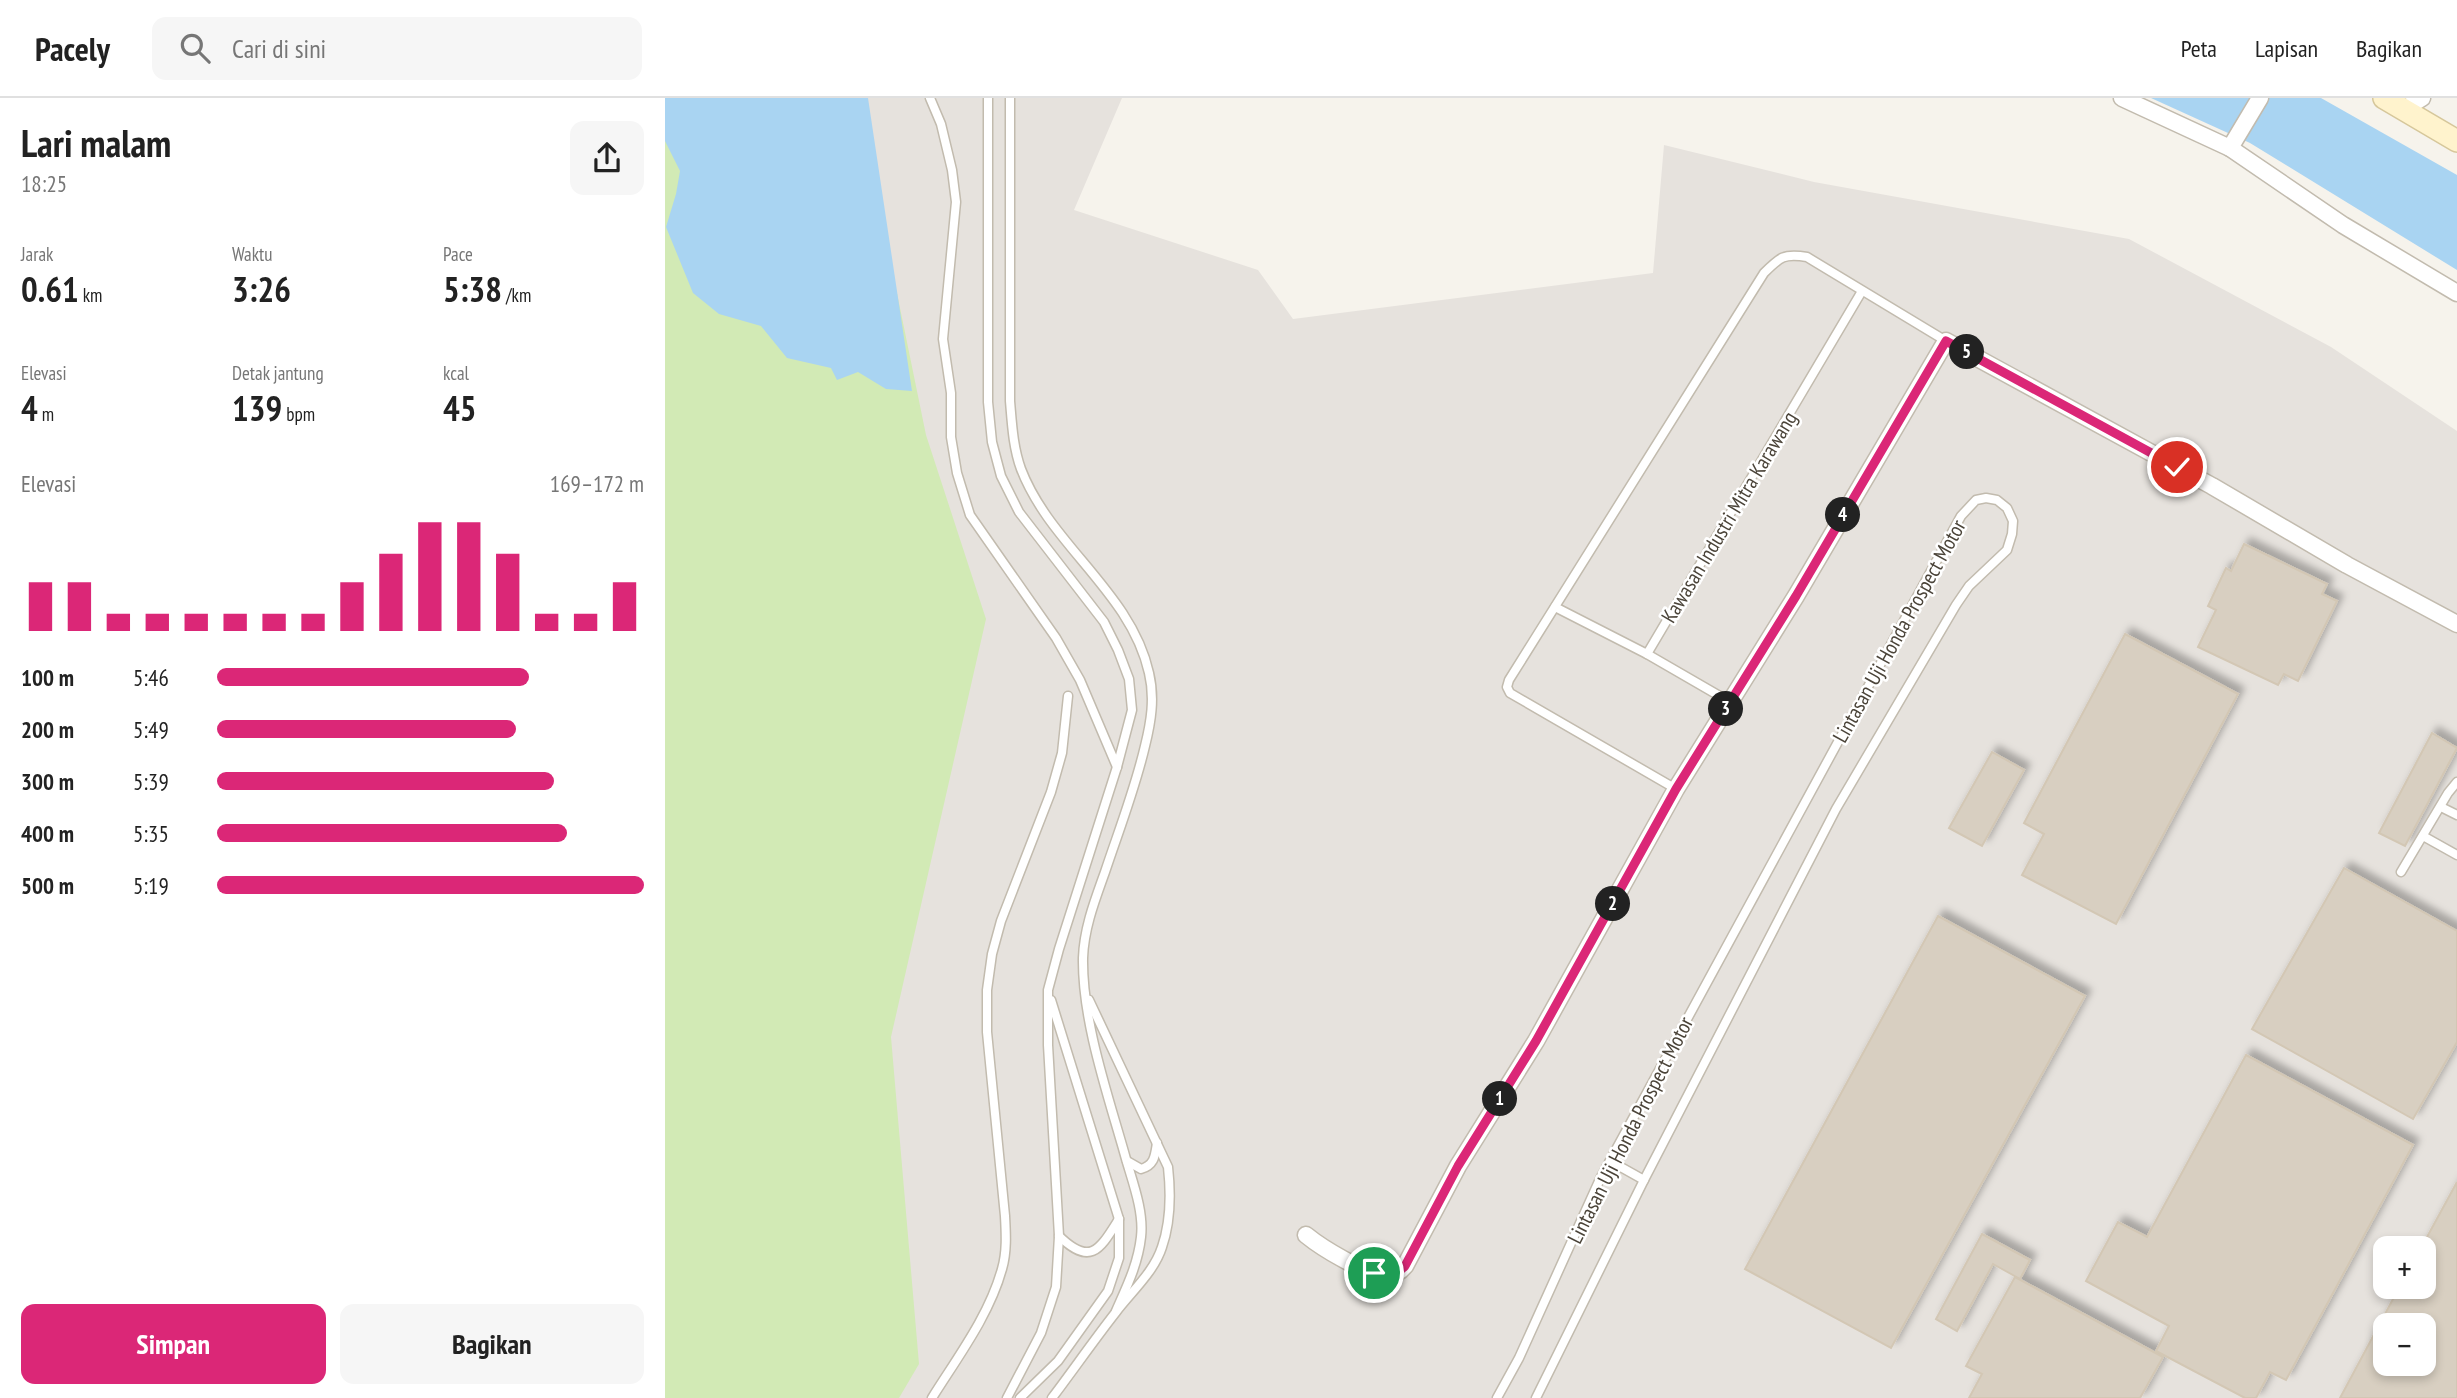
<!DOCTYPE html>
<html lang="id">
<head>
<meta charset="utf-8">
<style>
  :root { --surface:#fff; --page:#f6f6f6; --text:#222; --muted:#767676; --line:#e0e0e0; --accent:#db2777 }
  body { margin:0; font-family:"PT Sans Narrow",sans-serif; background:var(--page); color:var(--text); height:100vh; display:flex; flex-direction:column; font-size:26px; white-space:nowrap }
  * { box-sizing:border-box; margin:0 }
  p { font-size:23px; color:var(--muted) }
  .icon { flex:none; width:38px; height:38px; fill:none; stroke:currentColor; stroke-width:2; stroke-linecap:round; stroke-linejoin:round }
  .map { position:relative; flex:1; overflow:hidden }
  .drawer { display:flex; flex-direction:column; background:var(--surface); width:665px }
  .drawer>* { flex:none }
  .tools { position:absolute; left:1708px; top:1138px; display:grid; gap:14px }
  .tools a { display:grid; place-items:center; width:63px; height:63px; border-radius:14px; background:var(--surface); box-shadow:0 4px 10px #0003; font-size:35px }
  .pin { position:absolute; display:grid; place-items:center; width:60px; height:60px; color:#fff; margin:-30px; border:4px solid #fff; border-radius:50%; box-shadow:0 2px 7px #0007 }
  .km { position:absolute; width:35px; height:35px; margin:-18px; border-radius:50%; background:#222; color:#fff; font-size:19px; line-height:35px; text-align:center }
  .round { display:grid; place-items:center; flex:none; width:74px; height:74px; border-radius:14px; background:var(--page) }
  .summary { display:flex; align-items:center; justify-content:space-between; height:119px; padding:0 21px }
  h1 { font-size:38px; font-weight:600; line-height:52px }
  .stats { display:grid; grid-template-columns:repeat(3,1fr); gap:10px; height:119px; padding:7px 21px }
  .stats div { display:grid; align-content:center }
  .stats b { font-size:35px; font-weight:600 }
  .stats small { font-size:19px; font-weight:400 }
  .stats p { font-size:19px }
  .chart { height:196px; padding:14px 21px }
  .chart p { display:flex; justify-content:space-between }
  .chart svg { width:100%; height:126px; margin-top:7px; stroke:var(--accent); stroke-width:6 }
  .button { display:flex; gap:14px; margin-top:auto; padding:14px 21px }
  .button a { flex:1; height:80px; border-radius:14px; background:var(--accent); color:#fff; font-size:28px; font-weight:600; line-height:80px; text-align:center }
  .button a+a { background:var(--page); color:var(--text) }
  ul { padding:0 21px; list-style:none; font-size:23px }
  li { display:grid; grid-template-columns:112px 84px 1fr; align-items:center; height:52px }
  li i { height:18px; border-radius:9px; background:var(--accent) }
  header { display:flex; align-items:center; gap:42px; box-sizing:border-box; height:98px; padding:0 35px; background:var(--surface); border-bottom:2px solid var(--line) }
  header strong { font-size:33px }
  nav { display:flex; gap:38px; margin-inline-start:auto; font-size:24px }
  .search { width:490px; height:63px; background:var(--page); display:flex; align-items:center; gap:18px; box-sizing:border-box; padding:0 24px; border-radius:14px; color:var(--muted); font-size:26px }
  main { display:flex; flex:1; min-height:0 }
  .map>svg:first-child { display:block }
  .industrial { fill:#e6e2dd; fill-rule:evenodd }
  .green { fill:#d2eab5 }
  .water { fill:#a9d4f2 }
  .building { fill:#d8cfc1; stroke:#d3c7b4; stroke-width:2; fill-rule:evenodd; filter:url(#shadow) }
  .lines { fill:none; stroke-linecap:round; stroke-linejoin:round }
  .lane-casing { stroke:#c2bbae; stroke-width:11 }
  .street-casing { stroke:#c2bbae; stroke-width:19 }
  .secondary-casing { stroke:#d6c79b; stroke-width:24 }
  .lane { stroke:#fff; stroke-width:8 }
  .street { stroke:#fff; stroke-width:16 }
  .secondary { stroke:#fff3cd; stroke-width:21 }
  .route-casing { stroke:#fff; stroke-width:14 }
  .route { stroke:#db2777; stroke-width:9 }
  .labels { text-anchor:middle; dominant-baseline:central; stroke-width:5; stroke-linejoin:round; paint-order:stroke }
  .street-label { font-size:21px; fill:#4b4439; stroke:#fff }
</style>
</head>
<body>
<header>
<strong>Pacely</strong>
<div class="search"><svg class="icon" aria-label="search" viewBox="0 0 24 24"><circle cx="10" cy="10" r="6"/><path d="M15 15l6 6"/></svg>Cari di sini</div>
<nav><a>Peta</a><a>Lapisan</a><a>Bagikan</a></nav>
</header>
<main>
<section class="drawer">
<div class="summary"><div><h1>Lari malam</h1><p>18:25</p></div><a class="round"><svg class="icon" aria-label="share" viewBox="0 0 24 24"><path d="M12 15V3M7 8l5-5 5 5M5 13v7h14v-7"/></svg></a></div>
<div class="stats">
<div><p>Jarak</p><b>0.61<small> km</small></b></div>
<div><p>Waktu</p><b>3:26</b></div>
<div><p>Pace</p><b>5:38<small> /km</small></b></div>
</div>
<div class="stats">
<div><p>Elevasi</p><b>4<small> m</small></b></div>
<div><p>Detak jantung</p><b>139<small> bpm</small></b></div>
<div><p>kcal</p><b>45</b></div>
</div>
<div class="chart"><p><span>Elevasi</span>169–172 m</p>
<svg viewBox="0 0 160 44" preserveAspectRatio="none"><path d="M5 44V27M15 44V27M25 44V38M35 44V38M45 44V38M55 44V38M65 44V38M75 44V38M85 44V27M95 44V17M105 44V6M115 44V6M125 44V17M135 44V38M145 44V38M155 44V27"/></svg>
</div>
<ul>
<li><b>100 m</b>5:46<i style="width:73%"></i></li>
<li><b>200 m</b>5:49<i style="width:70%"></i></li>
<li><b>300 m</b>5:39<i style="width:79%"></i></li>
<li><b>400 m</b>5:35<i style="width:82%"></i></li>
<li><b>500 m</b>5:19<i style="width:100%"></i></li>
</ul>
<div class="button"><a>Simpan</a><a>Bagikan</a></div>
</section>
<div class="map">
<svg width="1792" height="1300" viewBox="0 0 1792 1300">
  <defs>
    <filter id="shadow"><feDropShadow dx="6" dy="-6" stdDeviation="3.5" flood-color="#0004"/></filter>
  </defs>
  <rect width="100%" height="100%" fill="#f6f3ec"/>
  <path class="industrial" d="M0,0H457L409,112L593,172L628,221L988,175L999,47L1149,84L1464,141L1666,249L1792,333V1300H0ZM1720,1150H1759V1188H1720ZM1720,1227H1759V1265H1720Z"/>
  <polygon class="green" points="0,0 192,0 261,337 321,521 226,939 254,1266 234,1300 0,1300"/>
  <g class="water">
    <polygon points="0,0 203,0 247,293 221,291 193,274 172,282 166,270 122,260 96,228 54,216 28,195 1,129 11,96 15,73 0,43"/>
    <polygon points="1486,0 1656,0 1792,77 1792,172 1585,45"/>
  </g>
  <g class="building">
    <polygon points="1579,446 1662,486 1657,496 1672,503 1633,583 1619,576 1613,587 1533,549 1551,512 1543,508 1561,470 1566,473"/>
    <polygon points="1460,536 1573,596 1451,826 1357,777 1379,736 1359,725"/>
    <polygon points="1767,635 1792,650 1740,748 1714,735"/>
    <polygon points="1327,654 1359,672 1317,748 1284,730"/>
    <polygon points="1679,770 1792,833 1792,944 1748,1021 1587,931"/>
    <polygon points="1273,818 1420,898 1226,1250 1080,1171"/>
    <polygon points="1581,957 1748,1047 1621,1282 1605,1274 1591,1300 1580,1300 1491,1253 1504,1228 1421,1183 1453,1124 1482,1139"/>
    <path d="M1792,1084V1300H1675L1735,1188H1759V1150H1756ZM1720,1227H1759V1265H1720Z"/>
    <polygon points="1317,1136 1365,1162 1355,1181 1328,1166 1292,1233 1271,1221"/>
    <polygon points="1350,1179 1498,1259 1475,1300 1304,1300 1317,1276 1301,1268"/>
  </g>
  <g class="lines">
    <defs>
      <g id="lane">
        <polyline points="265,0 276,26 287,72 291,104 278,241 286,295 286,339 292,375 305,417 391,540 415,582 452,669"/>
        <polyline points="323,0 323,304 327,344 336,378 354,414 439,524 453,552 464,581 467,612 452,669 394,851 383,892 383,947 394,1138 391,1189 376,1235 342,1300"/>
        <path d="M345,0V303C347,326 348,349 356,371C385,447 466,494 484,575C490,600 486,624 480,648C470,691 454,732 440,774C430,802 419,830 418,860C417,924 444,1000 461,1061C468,1085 479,1114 476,1139C473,1166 462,1188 451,1213"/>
        <polyline points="890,509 982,556 1197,193"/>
        <polyline points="982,556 1065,604"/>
        <path d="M1011,691L845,595L842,589L844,582L1099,175C1115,159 1119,155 1142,159L1281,243"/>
        <polyline points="1776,709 1792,717"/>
        <polyline points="1758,738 1792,757"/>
        <polyline points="1736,774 1783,695 1792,684"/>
        <path d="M462,1063L476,1071C490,1067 490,1057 492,1045"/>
        <polyline points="945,1063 979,1082"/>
        <path d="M394,1138C426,1169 435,1151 454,1121"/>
        <path d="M267,1300C292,1260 324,1218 337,1171C342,1154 341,1136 340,1118L322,934V892L327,856L336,823L386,694L397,655L403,598"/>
        <polyline points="355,1300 393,1263 443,1193 454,1160 454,1121 386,902"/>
        <path d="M387,1300C409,1271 429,1242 451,1214C467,1193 489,1174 497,1149C506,1123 506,1096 503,1069L424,902"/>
        <polyline points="832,1300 854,1260 935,1081 1296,418 1311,402 1321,400 1332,402 1342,410 1348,423 1347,436 1342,452 1304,488 1291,507 1171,711 979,1082 871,1300"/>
      </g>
      <g id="street">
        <polyline points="1457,0 1565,50 1678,127 1792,195"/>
        <polyline points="1739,11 1757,0"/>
        <polyline points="1565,50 1595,0"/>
        <path d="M641,1137C657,1150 699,1176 721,1177C729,1178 735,1174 740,1168L793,1068L871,943L1011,691L1131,498L1281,243L1547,388L1682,467L1792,526"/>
      </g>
      <polyline id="secondary" points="1719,0 1792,43"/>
    </defs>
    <use href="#lane" class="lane-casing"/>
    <use href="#street" class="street-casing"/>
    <use href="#secondary" class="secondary-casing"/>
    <use href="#lane" class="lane"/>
    <use href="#street" class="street"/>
    <use href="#secondary" class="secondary"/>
  </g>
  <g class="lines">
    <defs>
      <path id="route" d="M709,1175C723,1178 730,1178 740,1168L793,1068L871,943L1011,691L1131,498L1281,243L1512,369"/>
    </defs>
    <use href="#route" class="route-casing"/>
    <use href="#route" class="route"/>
  </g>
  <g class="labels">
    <g class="street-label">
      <text transform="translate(1064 419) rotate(-59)">Kawasan Industri Mitra Karawang</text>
      <text transform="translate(1234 533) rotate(-61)">Lintasan Uji Honda Prospect Motor</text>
      <text transform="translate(965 1032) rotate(-63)">Lintasan Uji Honda Prospect Motor</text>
    </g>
  </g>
</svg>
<div class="tools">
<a>+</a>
<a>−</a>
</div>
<div class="pin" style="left:709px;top:1175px;background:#1e9e55"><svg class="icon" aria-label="arrive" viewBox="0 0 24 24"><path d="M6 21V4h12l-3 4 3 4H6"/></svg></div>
<div class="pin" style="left:1512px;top:369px;background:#d93025"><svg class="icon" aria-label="check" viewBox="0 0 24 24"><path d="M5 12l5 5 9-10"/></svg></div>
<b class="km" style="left:835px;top:1001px">1</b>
<b class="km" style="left:948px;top:806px">2</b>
<b class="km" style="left:1061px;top:611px">3</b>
<b class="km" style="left:1178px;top:417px">4</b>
<b class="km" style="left:1302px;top:254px">5</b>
</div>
</main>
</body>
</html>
